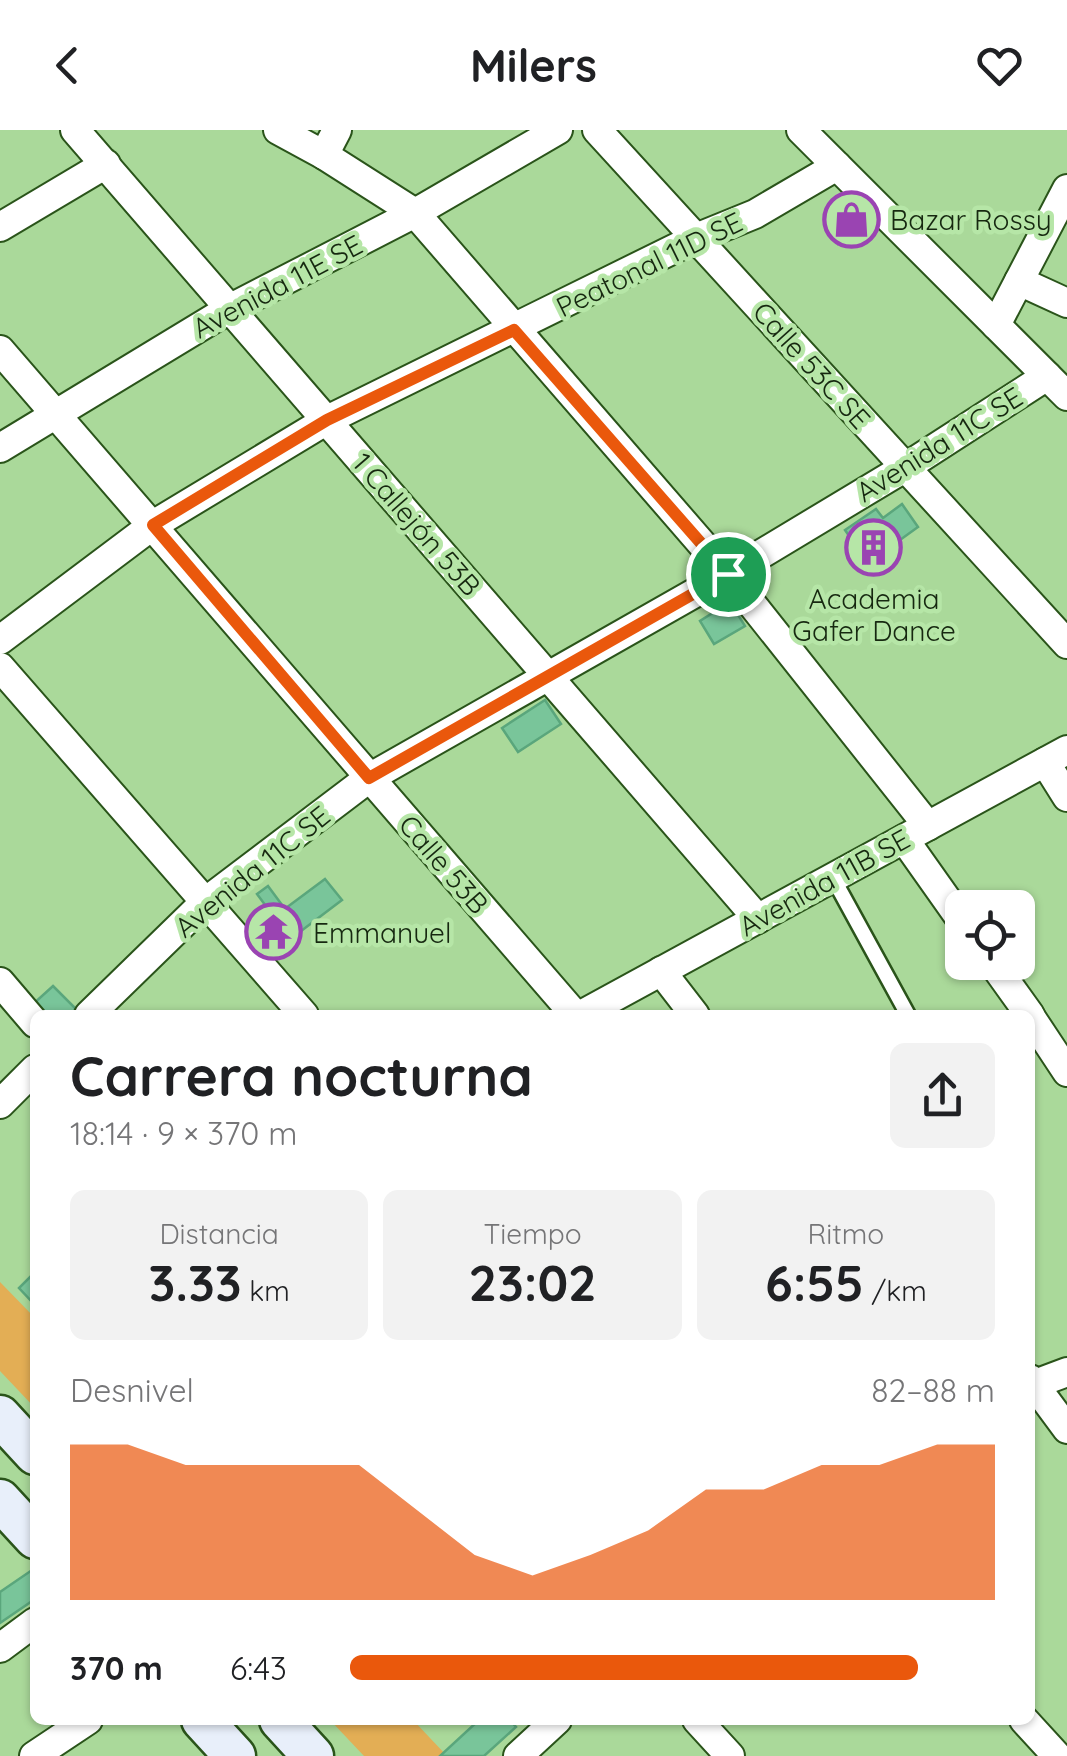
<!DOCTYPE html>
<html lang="es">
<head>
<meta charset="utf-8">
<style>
  :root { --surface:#fff; --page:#f2f2f2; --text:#202124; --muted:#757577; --accent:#ea580c }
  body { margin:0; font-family:Quicksand,sans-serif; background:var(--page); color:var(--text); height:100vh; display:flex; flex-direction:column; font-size:38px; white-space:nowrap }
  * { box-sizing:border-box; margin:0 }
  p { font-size:32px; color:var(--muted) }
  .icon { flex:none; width:55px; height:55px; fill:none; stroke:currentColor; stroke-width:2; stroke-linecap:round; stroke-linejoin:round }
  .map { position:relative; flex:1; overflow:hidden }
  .side { position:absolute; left:30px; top:880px; width:1005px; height:715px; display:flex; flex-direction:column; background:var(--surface); border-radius:15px; box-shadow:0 2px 8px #0004 }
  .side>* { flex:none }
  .tools { position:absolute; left:945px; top:760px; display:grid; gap:20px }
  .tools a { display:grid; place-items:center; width:90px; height:90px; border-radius:15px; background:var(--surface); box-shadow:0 2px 8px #0004; font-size:50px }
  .pin { position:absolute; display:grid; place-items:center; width:85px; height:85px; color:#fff; margin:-42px; border:5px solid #fff; border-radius:50%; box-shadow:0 2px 10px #0007 }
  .round { display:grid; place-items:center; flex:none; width:105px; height:105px; border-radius:15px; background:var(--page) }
  .summary { display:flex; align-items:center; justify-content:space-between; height:170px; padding:0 40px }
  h1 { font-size:55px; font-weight:800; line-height:75px }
  .figures { display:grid; grid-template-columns:repeat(3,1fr); gap:15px; height:170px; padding:10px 40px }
  .figures div { display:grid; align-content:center; border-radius:15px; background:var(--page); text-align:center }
  .figures b { font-size:50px; font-weight:800 }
  .figures small { font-size:28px; font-weight:400 }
  .figures p { font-size:28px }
  .chart { height:280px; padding:20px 40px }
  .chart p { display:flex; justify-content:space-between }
  .chart svg { width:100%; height:180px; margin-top:10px; fill:var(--accent); opacity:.7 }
  ul { padding:0 40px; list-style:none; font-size:32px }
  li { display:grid; grid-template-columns:160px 120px 1fr; align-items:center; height:75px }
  li i { height:25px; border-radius:12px; background:var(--accent) }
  header { display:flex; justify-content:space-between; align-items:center; height:130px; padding:0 40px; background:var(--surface); font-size:45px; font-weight:800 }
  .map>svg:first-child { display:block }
  .green { fill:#e3ae55 }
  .building { fill:#79c59a; stroke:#5aa67c; stroke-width:2.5 }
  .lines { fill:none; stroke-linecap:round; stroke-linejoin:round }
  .lane-casing { stroke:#2a541a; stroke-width:19 }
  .street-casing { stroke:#2a541a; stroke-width:32 }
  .secondary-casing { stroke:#2a541a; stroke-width:45 }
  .lane { stroke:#fff; stroke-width:14 }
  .street { stroke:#fff; stroke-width:28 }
  .secondary { stroke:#e8effa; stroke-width:40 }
  .route-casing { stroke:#fff; stroke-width:20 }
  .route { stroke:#ea580c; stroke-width:12 }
  .labels { text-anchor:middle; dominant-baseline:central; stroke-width:9; stroke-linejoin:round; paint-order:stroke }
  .poi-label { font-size:28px; fill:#162810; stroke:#b6e6a7; text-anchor:start }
  .street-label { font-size:28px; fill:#162810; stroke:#b6e6a7 }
</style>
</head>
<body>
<header><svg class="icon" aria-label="back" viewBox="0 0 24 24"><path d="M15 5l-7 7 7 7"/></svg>Milers<svg class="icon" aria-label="heart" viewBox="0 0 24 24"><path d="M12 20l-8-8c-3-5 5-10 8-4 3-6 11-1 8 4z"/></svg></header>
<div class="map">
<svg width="1067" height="1626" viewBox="0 0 1067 1626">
  <rect width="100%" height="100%" fill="#aad99a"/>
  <g class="green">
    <polygon points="0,1152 35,1188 35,1278 0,1241"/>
    <polygon points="330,1590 413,1590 447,1626 364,1626"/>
  </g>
  <g class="building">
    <polygon points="849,78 863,98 838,114 825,94"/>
    <polygon points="902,374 918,397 868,433 845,400 876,379 883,388"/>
    <polygon points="730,472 745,496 714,514 700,491"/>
    <polygon points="545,570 561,594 518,622 502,598"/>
    <polygon points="325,749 342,770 272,823 255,801"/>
    <polygon points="268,756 285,779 274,787 257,764"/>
    <polygon points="53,856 76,879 70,885 42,885 32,875"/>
    <polygon points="35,1142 35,1173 34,1174 19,1158"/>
    <polygon points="35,1438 35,1469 0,1493 0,1462"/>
    <polygon points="479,1590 510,1590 516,1597 484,1626 440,1626"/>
  </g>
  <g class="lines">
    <defs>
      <polyline id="lane" points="833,748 908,885"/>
      <g id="street">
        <polyline points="75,0 758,789"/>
        <polyline points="278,0 324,25 415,83 728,444 928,696"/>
        <polyline points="597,0 1067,514"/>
        <polyline points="801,0 1067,266"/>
        <polyline points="324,25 337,0"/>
        <polyline points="0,97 106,34"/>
        <polyline points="1019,151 1067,173"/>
        <polyline points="996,195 1067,59"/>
        <polyline points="0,220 575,885"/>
        <polyline points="0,318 231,178 415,83 558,0"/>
        <polyline points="0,510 153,395 327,290 696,108 755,84 837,36"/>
        <polyline points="0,537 304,885"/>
        <polyline points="1045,632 1067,667"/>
        <polyline points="904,709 962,791"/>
        <polyline points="992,832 1030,885"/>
        <polyline points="661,841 695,885"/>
        <polyline points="0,852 35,893"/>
        <polyline points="89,885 204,773 369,648 728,444 906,337 1047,246"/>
        <polyline points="581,885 1067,620"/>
        <polyline points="1030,886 1067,942"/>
        <polyline points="0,974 35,939"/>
        <polyline points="1030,1249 1067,1299"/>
        <polyline points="1035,1254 1067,1242"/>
        <polyline points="0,1518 35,1492"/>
        <polyline points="697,1590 730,1626"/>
        <polyline points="1024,1590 1057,1626"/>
        <polyline points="34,1626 88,1590"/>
        <polyline points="518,1626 557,1590"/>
      </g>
      <g id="secondary">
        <polyline points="0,1286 35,1324"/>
        <polyline points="0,1370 35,1408"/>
        <polyline points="202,1590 235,1626"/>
        <polyline points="280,1590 313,1626"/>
      </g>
    </defs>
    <use href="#lane" class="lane-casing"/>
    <use href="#street" class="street-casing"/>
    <use href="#secondary" class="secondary-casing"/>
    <use href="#lane" class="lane"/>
    <use href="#street" class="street"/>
    <use href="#secondary" class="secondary"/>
  </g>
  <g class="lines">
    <defs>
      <polygon id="route" points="514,200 728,444 369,648 153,395 327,290"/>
    </defs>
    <use href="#route" class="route-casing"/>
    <use href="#route" class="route"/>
  </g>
  <defs>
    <symbol id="shop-ring" viewBox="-11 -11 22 22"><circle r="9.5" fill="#b6e6a7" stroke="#9a44b2" stroke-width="1.5"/><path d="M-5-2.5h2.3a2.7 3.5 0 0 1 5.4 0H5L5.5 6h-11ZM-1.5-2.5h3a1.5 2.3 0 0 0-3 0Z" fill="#9a44b2"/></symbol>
    <symbol id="building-ring" viewBox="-11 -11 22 22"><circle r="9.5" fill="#b6e6a7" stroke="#9a44b2" stroke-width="1.5"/><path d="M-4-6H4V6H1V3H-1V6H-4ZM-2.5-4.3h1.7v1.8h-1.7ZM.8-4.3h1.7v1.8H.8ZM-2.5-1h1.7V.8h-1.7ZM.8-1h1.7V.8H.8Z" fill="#9a44b2"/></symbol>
    <symbol id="temple-ring" viewBox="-11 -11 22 22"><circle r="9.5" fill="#b6e6a7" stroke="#9a44b2" stroke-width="1.5"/><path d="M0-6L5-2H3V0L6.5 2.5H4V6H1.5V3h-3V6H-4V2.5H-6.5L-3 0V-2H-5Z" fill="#9a44b2"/></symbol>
  </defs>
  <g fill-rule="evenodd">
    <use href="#shop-ring" x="820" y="58" width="63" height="63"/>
    <use href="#building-ring" x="842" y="386" width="63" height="63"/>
    <use href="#temple-ring" x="242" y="770" width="63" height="63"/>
  </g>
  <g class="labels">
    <g class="poi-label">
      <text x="890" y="89">Bazar Rossy</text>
      <text x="874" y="468" text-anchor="middle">Academia<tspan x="874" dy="32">Gafer Dance</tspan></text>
      <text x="313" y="802">Emmanuel</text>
    </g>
    <g class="street-label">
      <text transform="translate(649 134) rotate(-26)">Peatonal 11D SE</text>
      <text transform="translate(277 156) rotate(-28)">Avenida 11E SE</text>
      <text transform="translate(812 235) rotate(48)">Calle 53C SE</text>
      <text transform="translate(939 314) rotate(-32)">Avenida 11C SE</text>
      <text transform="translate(417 394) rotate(49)">1 Callejón 53B</text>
      <text transform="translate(444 734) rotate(49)">Calle 53B</text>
      <text transform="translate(252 741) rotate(-39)">Avenida 11C SE</text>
      <text transform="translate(824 752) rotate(-29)">Avenida 11B SE</text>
    </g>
  </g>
</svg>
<div class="tools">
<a><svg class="icon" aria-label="locate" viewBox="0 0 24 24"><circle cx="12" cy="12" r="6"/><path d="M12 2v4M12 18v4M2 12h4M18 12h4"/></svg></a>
</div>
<div class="pin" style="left:728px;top:444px;background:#1e9e55"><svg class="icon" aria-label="arrive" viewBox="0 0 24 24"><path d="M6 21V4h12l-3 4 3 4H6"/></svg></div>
<section class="side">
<div class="summary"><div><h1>Carrera nocturna</h1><p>18:14 · 9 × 370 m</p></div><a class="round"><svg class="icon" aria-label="share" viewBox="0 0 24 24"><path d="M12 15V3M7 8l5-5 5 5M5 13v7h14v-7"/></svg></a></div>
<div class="figures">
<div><p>Distancia</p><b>3.33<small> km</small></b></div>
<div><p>Tiempo</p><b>23:02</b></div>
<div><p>Ritmo</p><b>6:55<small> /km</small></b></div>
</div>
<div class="chart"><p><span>Desnivel</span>82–88 m</p>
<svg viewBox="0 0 160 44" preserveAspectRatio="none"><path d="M0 44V6L10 6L20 11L30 11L40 11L50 11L60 22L70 33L80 38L90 33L100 27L110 17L120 17L130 11L140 11L150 6L160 6V44z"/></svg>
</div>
<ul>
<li><b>370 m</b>6:43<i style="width:88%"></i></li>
</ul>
</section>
</div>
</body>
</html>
